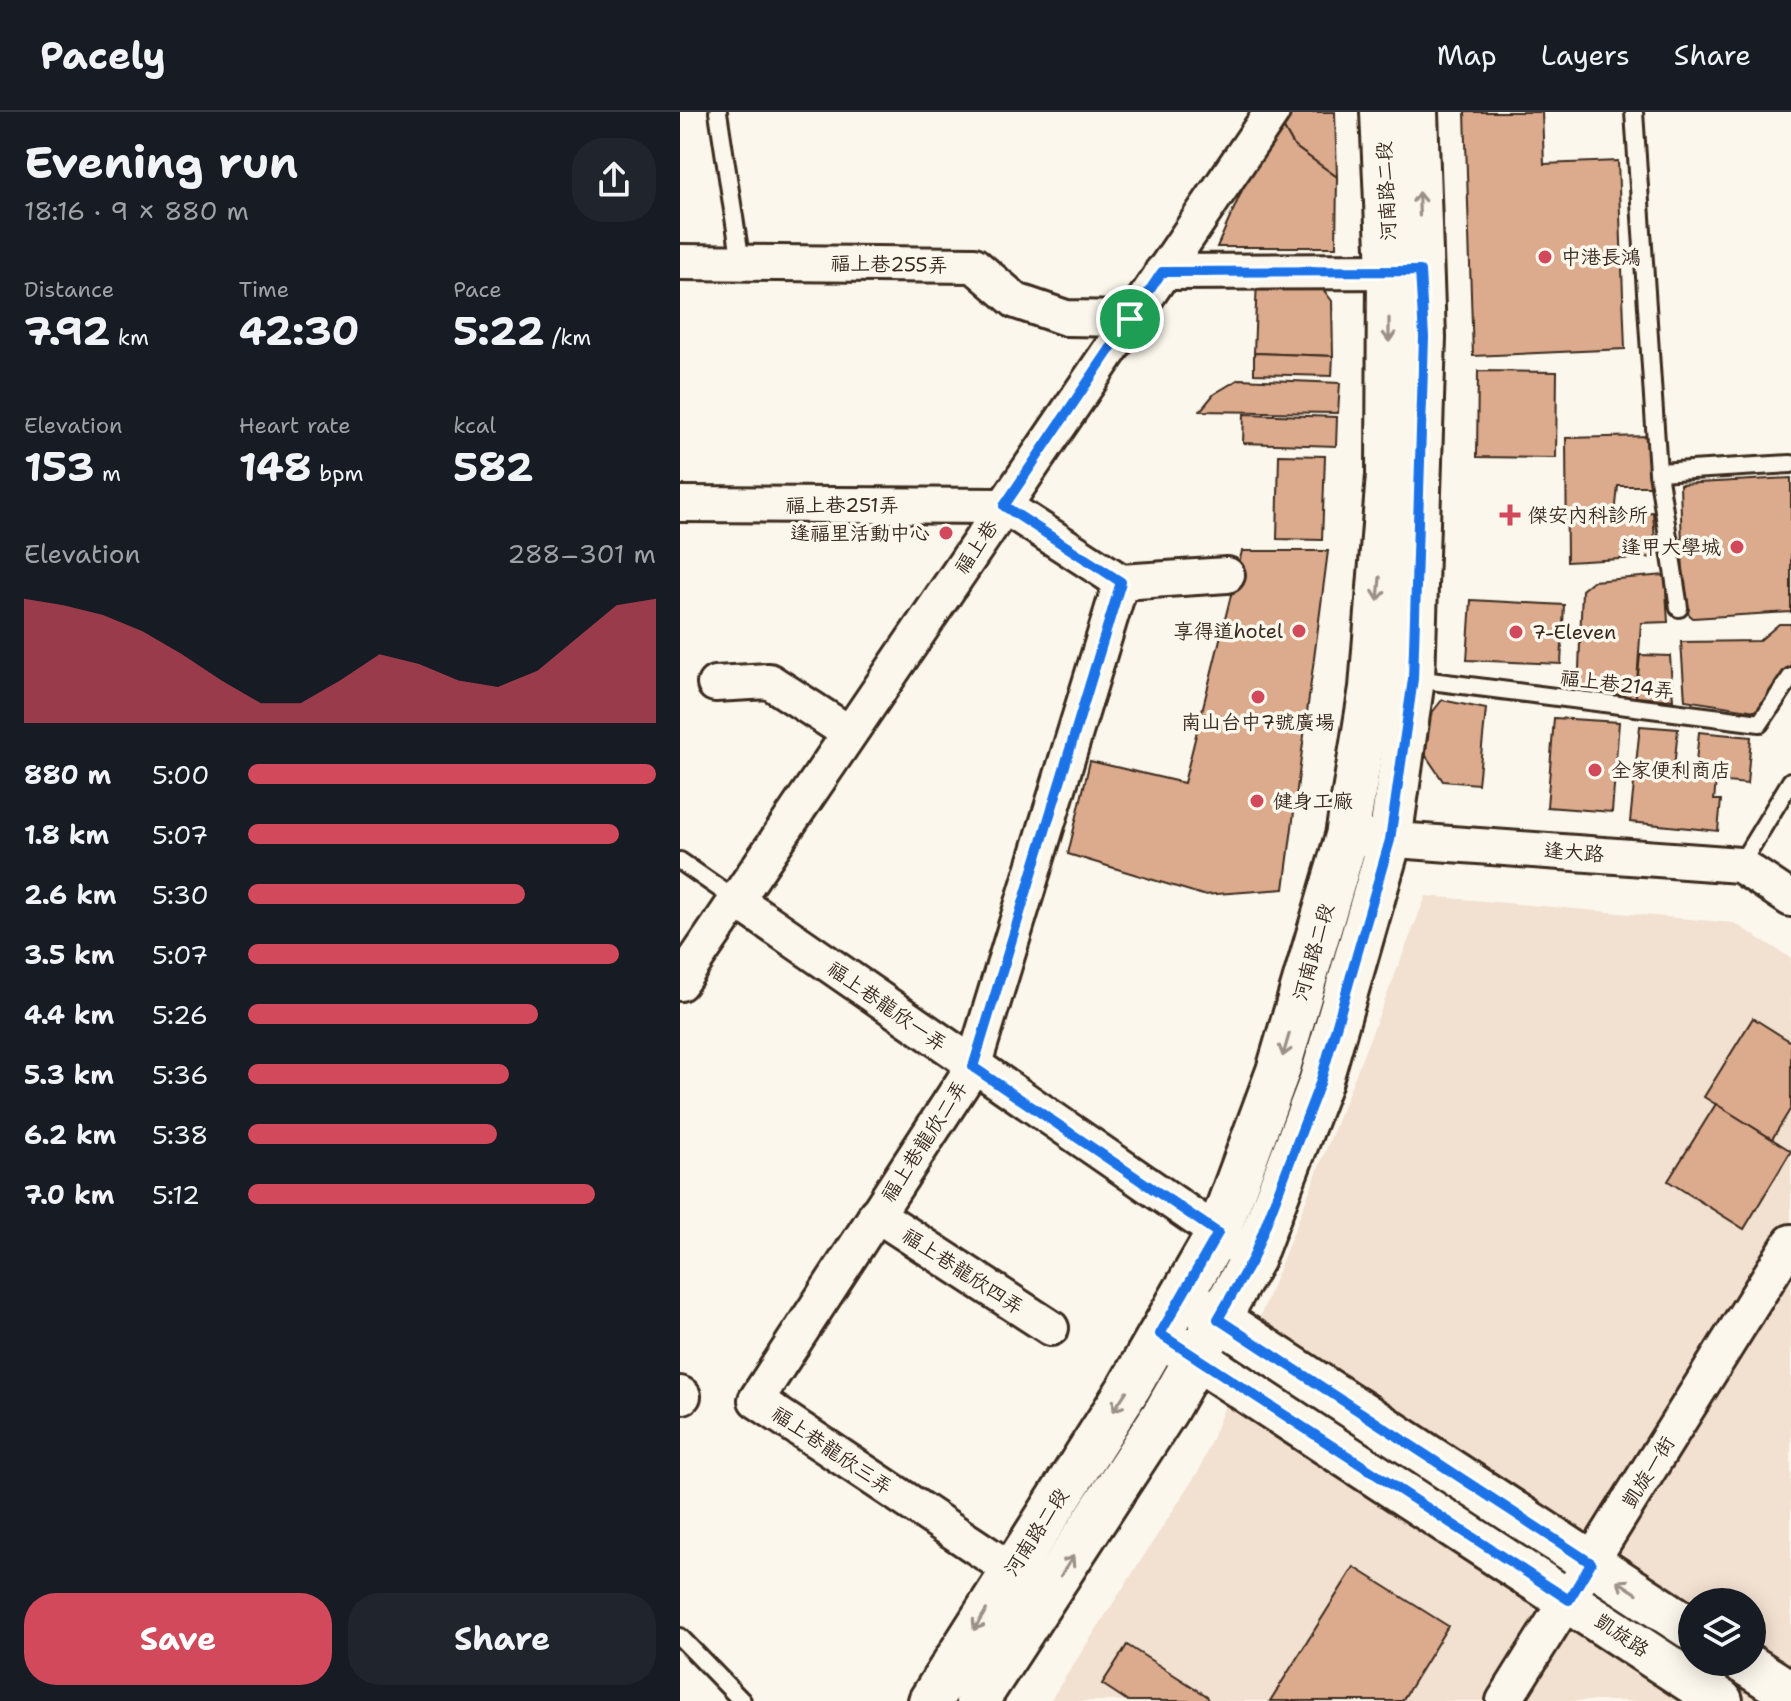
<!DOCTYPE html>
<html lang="en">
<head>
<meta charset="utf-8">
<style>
  :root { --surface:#171b24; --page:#20242c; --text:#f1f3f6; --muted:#9ea1a6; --line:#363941; --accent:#d1495b }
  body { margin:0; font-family:"Shantell Sans","LXGW WenKai TC",sans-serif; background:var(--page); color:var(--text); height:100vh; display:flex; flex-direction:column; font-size:30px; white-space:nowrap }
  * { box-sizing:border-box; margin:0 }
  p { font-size:26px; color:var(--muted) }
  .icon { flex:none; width:44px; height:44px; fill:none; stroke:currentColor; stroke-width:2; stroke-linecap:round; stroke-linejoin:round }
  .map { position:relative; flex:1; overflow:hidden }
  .side { display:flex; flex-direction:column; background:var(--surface); width:680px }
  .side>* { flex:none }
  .tools { position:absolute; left:998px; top:1476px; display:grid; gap:16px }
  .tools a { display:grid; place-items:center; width:88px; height:88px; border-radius:50%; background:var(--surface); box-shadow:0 4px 20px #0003; font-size:40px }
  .pin { position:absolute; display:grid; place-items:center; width:68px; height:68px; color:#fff; margin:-34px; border:4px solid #fff; border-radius:50%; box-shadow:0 2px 8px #0007 }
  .round { display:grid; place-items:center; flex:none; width:84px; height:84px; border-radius:32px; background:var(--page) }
  .summary { display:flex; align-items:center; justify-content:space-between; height:136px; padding:0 24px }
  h1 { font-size:44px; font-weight:700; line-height:60px }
  .metrics { display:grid; grid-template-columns:repeat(3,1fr); gap:12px; height:136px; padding:8px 24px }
  .metrics div { display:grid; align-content:center }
  .metrics b { font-size:40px; font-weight:700 }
  .metrics small { font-size:22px; font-weight:400 }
  .metrics p { font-size:22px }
  .chart { height:224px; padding:16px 24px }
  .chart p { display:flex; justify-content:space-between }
  .chart svg { width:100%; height:144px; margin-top:8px; fill:var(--accent); opacity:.7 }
  .action { display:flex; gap:16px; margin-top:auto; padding:16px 24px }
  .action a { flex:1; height:92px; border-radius:32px; background:var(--accent); color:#fff; font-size:32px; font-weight:700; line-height:92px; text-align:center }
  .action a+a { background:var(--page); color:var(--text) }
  ul { padding:0 24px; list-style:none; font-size:26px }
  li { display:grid; grid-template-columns:128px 96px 1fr; align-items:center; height:60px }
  li i { height:20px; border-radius:10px; background:var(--accent) }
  header { display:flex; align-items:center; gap:48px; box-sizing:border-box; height:112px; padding:0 40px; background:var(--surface); border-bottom:2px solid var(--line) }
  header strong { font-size:38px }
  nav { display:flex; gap:44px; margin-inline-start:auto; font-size:28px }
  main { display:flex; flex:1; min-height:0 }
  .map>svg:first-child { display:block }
  .built { fill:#f2e0d0; fill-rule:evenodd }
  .building { fill:#dcab8e; stroke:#3b2a1e; stroke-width:2 }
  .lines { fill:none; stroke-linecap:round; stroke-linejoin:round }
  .service-casing { stroke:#3b2a1e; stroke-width:22 }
  .minor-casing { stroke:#3b2a1e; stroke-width:40 }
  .tertiary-casing { stroke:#3b2a1e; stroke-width:48 }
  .service { stroke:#fbf7ec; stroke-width:16 }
  .minor { stroke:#fbf7ec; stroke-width:34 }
  .tertiary { stroke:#fbf7ec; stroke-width:42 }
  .oneway { stroke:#9b9085 }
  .route-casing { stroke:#fff; stroke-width:16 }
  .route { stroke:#1a73e8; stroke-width:10 }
  .poi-dot { fill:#d1495b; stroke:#fbf7ec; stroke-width:3 }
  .labels { text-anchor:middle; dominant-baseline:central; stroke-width:7; stroke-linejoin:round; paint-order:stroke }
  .street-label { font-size:20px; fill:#3b2a1e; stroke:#fbf7ec }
  .poi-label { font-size:20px; fill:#3b2a1e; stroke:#fbf7ec; text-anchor:start }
</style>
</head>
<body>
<header>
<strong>Pacely</strong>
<nav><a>Map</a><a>Layers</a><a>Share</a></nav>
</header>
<main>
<section class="side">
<div class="summary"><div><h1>Evening run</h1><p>18:16 · 9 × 880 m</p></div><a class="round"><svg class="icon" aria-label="share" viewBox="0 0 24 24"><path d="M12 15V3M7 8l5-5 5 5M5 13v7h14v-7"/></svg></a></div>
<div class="metrics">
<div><p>Distance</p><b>7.92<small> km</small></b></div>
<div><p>Time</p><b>42:30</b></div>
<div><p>Pace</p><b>5:22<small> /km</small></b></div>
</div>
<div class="metrics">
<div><p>Elevation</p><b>153<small> m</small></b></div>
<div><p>Heart rate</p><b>148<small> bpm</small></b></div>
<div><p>kcal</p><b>582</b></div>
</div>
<div class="chart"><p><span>Elevation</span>288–301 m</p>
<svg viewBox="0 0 160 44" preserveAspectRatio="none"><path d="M0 44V6L10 8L20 11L30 16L40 23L50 31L60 38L70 38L80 31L90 23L100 26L110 31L120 33L130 28L140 18L150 8L160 6V44z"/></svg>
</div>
<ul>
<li><b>880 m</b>5:00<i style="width:100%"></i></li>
<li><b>1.8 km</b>5:07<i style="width:91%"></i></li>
<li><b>2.6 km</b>5:30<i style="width:68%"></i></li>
<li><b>3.5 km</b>5:07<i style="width:91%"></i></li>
<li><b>4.4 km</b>5:26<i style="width:71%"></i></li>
<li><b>5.3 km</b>5:36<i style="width:64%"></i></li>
<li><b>6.2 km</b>5:38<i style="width:61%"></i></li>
<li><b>7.0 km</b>5:12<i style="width:85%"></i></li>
</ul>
<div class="action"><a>Save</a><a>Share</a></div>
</section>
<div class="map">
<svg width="1111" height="1589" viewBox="0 0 1111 1589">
  <rect width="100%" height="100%" fill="#fbf7ec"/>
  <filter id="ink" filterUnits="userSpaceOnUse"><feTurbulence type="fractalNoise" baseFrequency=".0125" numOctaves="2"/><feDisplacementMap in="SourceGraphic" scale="16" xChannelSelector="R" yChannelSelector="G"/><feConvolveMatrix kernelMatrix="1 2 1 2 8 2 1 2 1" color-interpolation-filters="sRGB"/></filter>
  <g filter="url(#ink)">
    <path class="built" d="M746,784L1054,811L1111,846V1589H370L520,1357ZM1012,1490H1072V1550H1012Z"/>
    <g class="building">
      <polygon points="607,0 655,0 657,65 614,34 601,11"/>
      <polygon points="785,0 862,0 864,52 938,49 945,237 793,244"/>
      <polygon points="601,11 614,34 657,65 656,135 537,135 563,76"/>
      <polygon points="577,167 639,172 652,189 653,244 574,241"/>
      <polygon points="574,241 653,244 652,264 574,262"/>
      <polygon points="798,259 877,260 876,346 797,345"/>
      <polygon points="559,267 660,271 658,301 520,299 534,282"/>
      <polygon points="564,302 657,305 656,334 563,331"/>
      <polygon points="969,324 971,374 938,374 935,403 973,400 976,445 887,450 886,326"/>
      <polygon points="599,343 645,344 642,428 597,427"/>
      <polygon points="1111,366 1111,500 1013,506 1004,498 1000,372"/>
      <polygon points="562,439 648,439 604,777 523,783 388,742 410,649 504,671"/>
      <polygon points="985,463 988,510 961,511 956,585 898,583 902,478 913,469"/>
      <polygon points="791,488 884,493 881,552 787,548"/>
      <polygon points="1099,512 1111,512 1111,574 1082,600 1005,588 1001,530 1079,529"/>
      <polygon points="960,543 990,544 993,588 956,585"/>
      <polygon points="762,588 806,597 798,672 763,669 746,644 747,607"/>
      <polygon points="874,606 939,610 932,700 867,695"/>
      <polygon points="960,614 998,617 993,666 1014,669 1019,620 1071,625 1067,672 1036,669 1034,688 1041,688 1038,719 950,710"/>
      <polygon points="1073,906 1111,930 1111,996 1092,1027 1024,985"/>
      <polygon points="1036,992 1111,1039 1064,1117 988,1069"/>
      <polygon points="674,1455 768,1514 722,1589 590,1589"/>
      <polygon points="447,1533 527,1584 529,1589 448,1589 422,1572"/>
    </g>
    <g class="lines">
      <defs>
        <g id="service">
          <polyline points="38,0 61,151"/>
          <polyline points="954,0 978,360 999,496"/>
          <polyline points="978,360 1111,352"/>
          <polyline points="735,567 1080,611 1111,565"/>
          <polyline points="0,749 56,788"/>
          <polyline points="1060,753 1111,669"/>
          <polyline points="0,1525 62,1589"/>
        </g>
        <g id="minor">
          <polyline points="0,150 294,153 336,189 386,206 450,207"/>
          <polyline points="482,160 734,159"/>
          <polyline points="0,392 324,394 441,470 293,955 76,1288 331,1458"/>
          <polyline points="441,470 547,463"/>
          <polyline points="35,572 89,569 169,621"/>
          <polyline points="688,726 1060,753 1111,787"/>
          <polyline points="56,788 556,1134"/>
          <polyline points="0,871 592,0"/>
          <polyline points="196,1102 371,1216"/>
          <polyline points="0,1282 3,1284"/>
          <polyline points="824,1589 1111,1130"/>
        </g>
        <g id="tertiary">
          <polyline points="514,1191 1012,1517"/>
          <polyline points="493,1231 1041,1589"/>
          <polyline points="1063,1550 1111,1581"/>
          <polyline points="250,1589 450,1274 538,1121 598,959 667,724 691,576 708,363 709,158 702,0"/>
          <polyline points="297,1589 486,1299 573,1146 640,971 710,728 733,567 744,225 736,0"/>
        </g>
      </defs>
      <use href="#service" class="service-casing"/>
      <use href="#minor" class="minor-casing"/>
      <use href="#tertiary" class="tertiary-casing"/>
      <use href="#service" class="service"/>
      <use href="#minor" class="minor"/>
      <use href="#tertiary" class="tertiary"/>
    </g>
    <defs><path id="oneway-shaft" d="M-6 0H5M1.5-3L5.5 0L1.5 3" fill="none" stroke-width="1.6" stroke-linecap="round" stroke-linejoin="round" transform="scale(2)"/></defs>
    <g class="oneway">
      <use href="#oneway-shaft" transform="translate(739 92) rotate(-92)"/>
      <use href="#oneway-shaft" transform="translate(709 218) rotate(90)"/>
      <use href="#oneway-shaft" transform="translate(699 477) rotate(95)"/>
      <use href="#oneway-shaft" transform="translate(606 933) rotate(106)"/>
      <use href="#oneway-shaft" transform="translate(440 1289) rotate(123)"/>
      <use href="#oneway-shaft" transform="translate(387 1454) rotate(-57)"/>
      <use href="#oneway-shaft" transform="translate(947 1475) rotate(-147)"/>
      <use href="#oneway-shaft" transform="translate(300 1508) rotate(122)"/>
    </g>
  </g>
  <g class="lines" filter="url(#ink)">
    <defs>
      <polygon id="route" points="740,159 744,225 733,567 710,728 640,971 573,1146 538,1207 911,1451 889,1488 480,1222 538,1121 293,955 441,470 324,394 482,160"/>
    </defs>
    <use href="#route" class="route-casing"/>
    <use href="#route" class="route"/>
  </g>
  <g class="poi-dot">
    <circle cx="865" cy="145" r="8"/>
    <path d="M826 391h8v8h8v8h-8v8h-8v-8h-8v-8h8z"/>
    <circle cx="266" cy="421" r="8"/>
    <circle cx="1057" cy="435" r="8"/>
    <circle cx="619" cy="519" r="8"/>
    <circle cx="836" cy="520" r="8"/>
    <circle cx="578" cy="585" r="8"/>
    <circle cx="915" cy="658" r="8"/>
    <circle cx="577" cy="689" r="8"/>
  </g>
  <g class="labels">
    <g class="street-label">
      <text transform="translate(706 79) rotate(-93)">河南路二段</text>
      <text transform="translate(209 152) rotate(1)">福上巷255弄</text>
      <text x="162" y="393">福上巷251弄</text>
      <text transform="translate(296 435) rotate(-56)">福上巷</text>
      <text transform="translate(937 572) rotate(7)">福上巷214弄</text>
      <text transform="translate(894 740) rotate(4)">逢大路</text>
      <text transform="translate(633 840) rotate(-74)">河南路二段</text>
      <text transform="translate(207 894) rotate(35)">福上巷龍欣一弄</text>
      <text transform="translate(244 1029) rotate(-57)">福上巷龍欣二弄</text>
      <text transform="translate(283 1159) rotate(33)">福上巷龍欣四弄</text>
      <text transform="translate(152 1338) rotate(34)">福上巷龍欣三弄</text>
      <text transform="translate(968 1360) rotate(-58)">凱旋一街</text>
      <text transform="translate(356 1420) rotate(-57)">河南路二段</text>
      <text transform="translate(942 1523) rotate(34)">凱旋路</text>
    </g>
    <g class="poi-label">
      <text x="881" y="145">中港長鴻</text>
      <text x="848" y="403">傑安內科診所</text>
      <text x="250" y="421" text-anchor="end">逢福里活動中心</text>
      <text x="1041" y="435" text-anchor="end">逢甲大學城</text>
      <text x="603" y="519" text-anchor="end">享得道hotel</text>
      <text x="852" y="520">7-Eleven</text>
      <text x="578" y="610" text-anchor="middle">南山台中7號廣場</text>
      <text x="931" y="658">全家便利商店</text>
      <text x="593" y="689">健身工廠</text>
    </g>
  </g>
</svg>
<div class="tools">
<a><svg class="icon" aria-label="layers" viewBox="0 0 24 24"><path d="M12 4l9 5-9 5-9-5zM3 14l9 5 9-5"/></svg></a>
</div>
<div class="pin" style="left:450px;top:207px;background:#1e9e55"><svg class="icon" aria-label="arrive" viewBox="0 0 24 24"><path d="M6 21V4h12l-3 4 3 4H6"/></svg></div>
</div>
</main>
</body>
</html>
